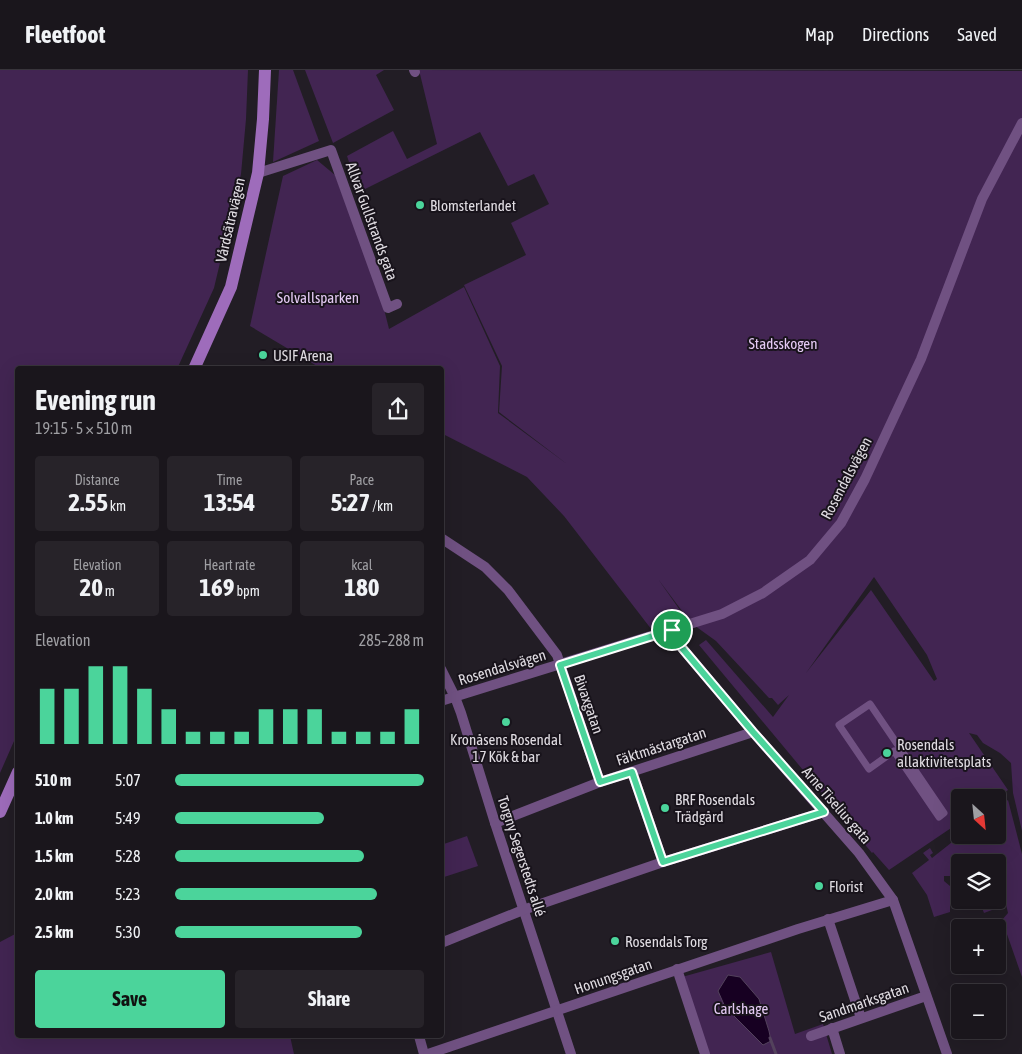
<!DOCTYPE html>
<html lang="en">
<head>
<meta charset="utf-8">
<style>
  :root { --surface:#1a161c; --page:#272329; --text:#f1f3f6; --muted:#9f9fa3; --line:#38353b; --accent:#4bd49b }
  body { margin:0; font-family:"Asap Condensed",sans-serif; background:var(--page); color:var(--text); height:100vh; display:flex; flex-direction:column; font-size:19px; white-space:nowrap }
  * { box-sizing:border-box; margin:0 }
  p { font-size:16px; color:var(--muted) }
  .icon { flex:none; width:28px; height:28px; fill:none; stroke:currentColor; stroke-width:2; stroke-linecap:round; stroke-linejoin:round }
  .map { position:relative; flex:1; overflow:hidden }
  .sheet { position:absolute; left:15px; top:296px; width:429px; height:672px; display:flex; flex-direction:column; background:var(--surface); border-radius:5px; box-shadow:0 5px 20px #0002,0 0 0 1px var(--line) }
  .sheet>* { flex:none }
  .needle { width:32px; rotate:153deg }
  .buttons { position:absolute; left:951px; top:719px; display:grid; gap:10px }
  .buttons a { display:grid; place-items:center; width:55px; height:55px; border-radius:5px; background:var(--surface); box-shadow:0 5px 20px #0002,0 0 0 1px var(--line); font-size:25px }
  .pin { position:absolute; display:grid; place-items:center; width:42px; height:42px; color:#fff; margin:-21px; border:2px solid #fff; border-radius:50%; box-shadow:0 1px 5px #0007 }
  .round { display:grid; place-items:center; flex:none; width:52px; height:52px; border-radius:5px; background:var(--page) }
  .head { display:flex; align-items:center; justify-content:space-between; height:85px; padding:0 20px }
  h1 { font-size:28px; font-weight:700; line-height:38px }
  .stats { display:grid; grid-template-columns:repeat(3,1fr); gap:8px; height:85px; padding:5px 20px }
  .stats div { display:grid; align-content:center; border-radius:5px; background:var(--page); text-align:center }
  .stats b { font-size:25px; font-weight:700 }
  .stats small { font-size:14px; font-weight:400 }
  .stats p { font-size:14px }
  .chart { height:140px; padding:10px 20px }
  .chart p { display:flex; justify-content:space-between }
  .chart svg { width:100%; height:90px; margin-top:5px; stroke:var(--accent); stroke-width:6 }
  .cta { display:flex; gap:10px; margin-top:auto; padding:10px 20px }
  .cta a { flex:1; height:58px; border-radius:5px; background:var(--accent); color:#111; font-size:20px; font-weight:700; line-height:58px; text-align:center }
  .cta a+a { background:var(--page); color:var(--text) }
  ul { padding:0 20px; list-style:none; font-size:16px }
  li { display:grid; grid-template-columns:80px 60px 1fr; align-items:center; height:38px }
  li i { height:12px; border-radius:6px; background:var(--accent) }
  header { display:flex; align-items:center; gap:30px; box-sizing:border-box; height:70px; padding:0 25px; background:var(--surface); border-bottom:1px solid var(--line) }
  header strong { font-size:24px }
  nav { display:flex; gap:28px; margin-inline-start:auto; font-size:18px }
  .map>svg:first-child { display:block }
  .green { fill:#422552; fill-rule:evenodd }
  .water { fill:#170022; stroke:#53425c }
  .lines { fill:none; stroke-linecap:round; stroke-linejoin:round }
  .stream { stroke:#53425c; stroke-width:3 }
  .pedestrian { stroke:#705182; stroke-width:7 }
  .minor { stroke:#705182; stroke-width:10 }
  .secondary { stroke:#9e6cbb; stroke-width:12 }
  .route-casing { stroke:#fff; stroke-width:10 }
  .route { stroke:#4bd49b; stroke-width:6 }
  .poi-dot { fill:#4bd49b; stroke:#18131b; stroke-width:2 }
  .labels { text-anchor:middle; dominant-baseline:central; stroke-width:4; stroke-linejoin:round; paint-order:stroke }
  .poi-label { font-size:15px; fill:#e0dce2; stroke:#18131b; text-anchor:start }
  .street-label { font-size:15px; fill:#e0dce2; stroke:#18131b }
  .park-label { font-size:15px; fill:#e4caf4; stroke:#18131b }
</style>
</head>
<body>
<header>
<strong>Fleetfoot</strong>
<nav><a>Map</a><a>Directions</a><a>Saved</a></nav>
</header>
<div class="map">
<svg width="1022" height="984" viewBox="0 0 1022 984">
  <rect width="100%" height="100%" fill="#221d25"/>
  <g class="green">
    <polygon points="0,0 248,0 246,49 241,104 214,218 177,299 18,299 18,662 0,703"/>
    <polygon points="279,0 293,0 319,71 273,92"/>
    <polygon points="305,0 384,0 376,5 394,40 333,73"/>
    <path d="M419,0L1022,1V761L1013,723L1011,693L1000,683L983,673L977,665L969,663L1008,720L997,727L960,728V752L889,800L873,782L872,783L699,575L706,570L773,647L789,625L778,635L772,628H769L716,571L691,553L658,509L689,553L655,564L564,446L527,407L441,363V299H322L250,256L283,106L317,90L335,105L382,231L389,259L464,217L500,296L498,343L567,394L499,342L502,296L464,215L526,185L511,153L549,134L534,104L508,116L480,62L359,122L347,86L393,61L407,89L437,74ZM874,507L927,585L937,609L934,611L871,520L806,603Z"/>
    <polygon points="1008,730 1022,784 1022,907 1002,850 1008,843 1005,830 998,833 1000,837 984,843 979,830 998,830 998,792 960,792 960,806 944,806 944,811 950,816 950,842 934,847 927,825 912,803 929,790 923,783 930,778 933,783 930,785 932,788 961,765 998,765 998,737"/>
    <polygon points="467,766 478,796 441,808 441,775"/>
    <polygon points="17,863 18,966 290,966 294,984 0,984 0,872"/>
    <polygon points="771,882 795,964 823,954 832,984 709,984 682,907"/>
  </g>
  <polygon class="water" points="728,905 740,907 759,929 769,961 771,971 763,975 725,937 718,921"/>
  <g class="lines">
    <polyline class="stream" points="770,968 776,984"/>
    <polygon class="pedestrian" points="870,634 944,743 939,747 894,681 869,699 839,655"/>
    <g class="minor">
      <polyline points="414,0 415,2"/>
      <polyline points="258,103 331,80 388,238 397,234"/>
      <polyline points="441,468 485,497 508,520 557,585 600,712"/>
      <polyline points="671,560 677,572 753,662 859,783 893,830 947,984"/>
      <polyline points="441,599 455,627 461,643 495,753 571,984"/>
      <polyline points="441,631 722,544 763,523 810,490 841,453 865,409 921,289 982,129 1022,53"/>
      <polyline points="632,702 663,792"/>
      <polyline points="495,753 600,712 753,662"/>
      <polyline points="828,849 861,948"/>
      <polyline points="441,873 523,840 663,792 824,742"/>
      <polyline points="677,899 705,984"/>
      <polyline points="832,958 840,984"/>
      <polyline points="419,966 424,984"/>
      <polyline points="811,966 926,926"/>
      <polyline points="428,984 798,859 893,830"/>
    </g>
    <g class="secondary">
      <polyline points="194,299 231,217 258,103 263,49 265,0"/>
      <polyline points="0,742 18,702"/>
    </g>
  </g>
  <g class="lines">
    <defs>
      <polygon id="route" points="672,560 677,572 753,662 824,742 663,792 632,702 600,712 560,595"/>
    </defs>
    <use href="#route" class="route-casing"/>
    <use href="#route" class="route"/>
  </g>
  <g class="poi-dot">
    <circle cx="420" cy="135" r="5"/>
    <circle cx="263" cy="285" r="5"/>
    <circle cx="506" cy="652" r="5"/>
    <circle cx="887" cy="683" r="5"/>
    <circle cx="665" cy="738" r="5"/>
    <circle cx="819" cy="816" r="5"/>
    <circle cx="615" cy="871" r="5"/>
  </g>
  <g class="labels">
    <g class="poi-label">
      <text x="430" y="135">Blomsterlandet</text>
      <text x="273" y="285">USIF Arena</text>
      <text x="506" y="669" text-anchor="middle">Kronåsens Rosendal<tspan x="506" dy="17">17 Kök &amp; bar</tspan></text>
      <text x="897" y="674">Rosendals<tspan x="897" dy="17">allaktivitetsplats</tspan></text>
      <text x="675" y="729">BRF Rosendals<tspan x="675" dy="17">Trädgård</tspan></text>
      <text x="829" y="816">Florist</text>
      <text x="625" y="871">Rosendals Torg</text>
    </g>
    <g class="street-label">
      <text transform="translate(230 150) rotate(-77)">Vårdsätravägen</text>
      <text transform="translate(372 151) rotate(70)">Allvar Gullstrands gata</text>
      <text transform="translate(846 408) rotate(-62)">Rosendalsvägen</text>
      <text transform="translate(502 597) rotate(-17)">Rosendalsvägen</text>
      <text transform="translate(589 634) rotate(71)">Bivaxgatan</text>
      <text transform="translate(661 676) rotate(-18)">Fäktmästargatan</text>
      <text transform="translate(837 735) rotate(49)">Arne Tiselius gata</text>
      <text transform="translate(522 786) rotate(72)">Torgny Segerstedts allé</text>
      <text transform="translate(613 906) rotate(-19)">Honungsgatan</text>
      <text transform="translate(864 932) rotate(-19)">Sandmarksgatan</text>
    </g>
    <g class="park-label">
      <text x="318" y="227">Solvallsparken</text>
      <text x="783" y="273">Stadsskogen</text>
      <text x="741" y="938">Carlshage</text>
    </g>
  </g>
</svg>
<div class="buttons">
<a><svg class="needle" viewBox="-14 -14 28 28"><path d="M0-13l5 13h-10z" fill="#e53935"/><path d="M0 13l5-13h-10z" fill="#9f9fa3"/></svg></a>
<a><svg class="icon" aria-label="layers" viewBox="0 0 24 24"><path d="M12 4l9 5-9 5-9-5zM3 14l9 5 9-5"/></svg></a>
<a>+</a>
<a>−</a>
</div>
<div class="pin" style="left:672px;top:560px;background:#1e9e55"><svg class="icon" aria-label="arrive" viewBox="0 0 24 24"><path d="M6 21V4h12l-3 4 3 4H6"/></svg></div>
<section class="sheet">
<div class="head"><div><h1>Evening run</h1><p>19:15 · 5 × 510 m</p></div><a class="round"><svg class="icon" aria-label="share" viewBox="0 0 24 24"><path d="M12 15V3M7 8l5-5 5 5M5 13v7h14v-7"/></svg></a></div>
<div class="stats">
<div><p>Distance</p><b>2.55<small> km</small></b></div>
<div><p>Time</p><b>13:54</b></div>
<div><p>Pace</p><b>5:27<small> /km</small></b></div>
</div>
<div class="stats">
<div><p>Elevation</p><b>20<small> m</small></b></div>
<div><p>Heart rate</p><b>169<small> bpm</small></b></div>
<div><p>kcal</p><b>180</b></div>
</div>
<div class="chart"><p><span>Elevation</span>285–288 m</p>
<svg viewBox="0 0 160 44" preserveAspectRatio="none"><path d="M5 44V17M15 44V17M25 44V6M35 44V6M45 44V17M55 44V27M65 44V38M75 44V38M85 44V38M95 44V27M105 44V27M115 44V27M125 44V38M135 44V38M145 44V38M155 44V27"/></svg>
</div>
<ul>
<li><b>510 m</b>5:07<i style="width:100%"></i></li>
<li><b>1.0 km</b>5:49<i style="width:60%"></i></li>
<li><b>1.5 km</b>5:28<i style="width:76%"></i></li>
<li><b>2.0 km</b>5:23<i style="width:81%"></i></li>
<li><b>2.5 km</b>5:30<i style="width:75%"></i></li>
</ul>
<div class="cta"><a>Save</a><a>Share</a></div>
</section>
</div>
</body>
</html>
